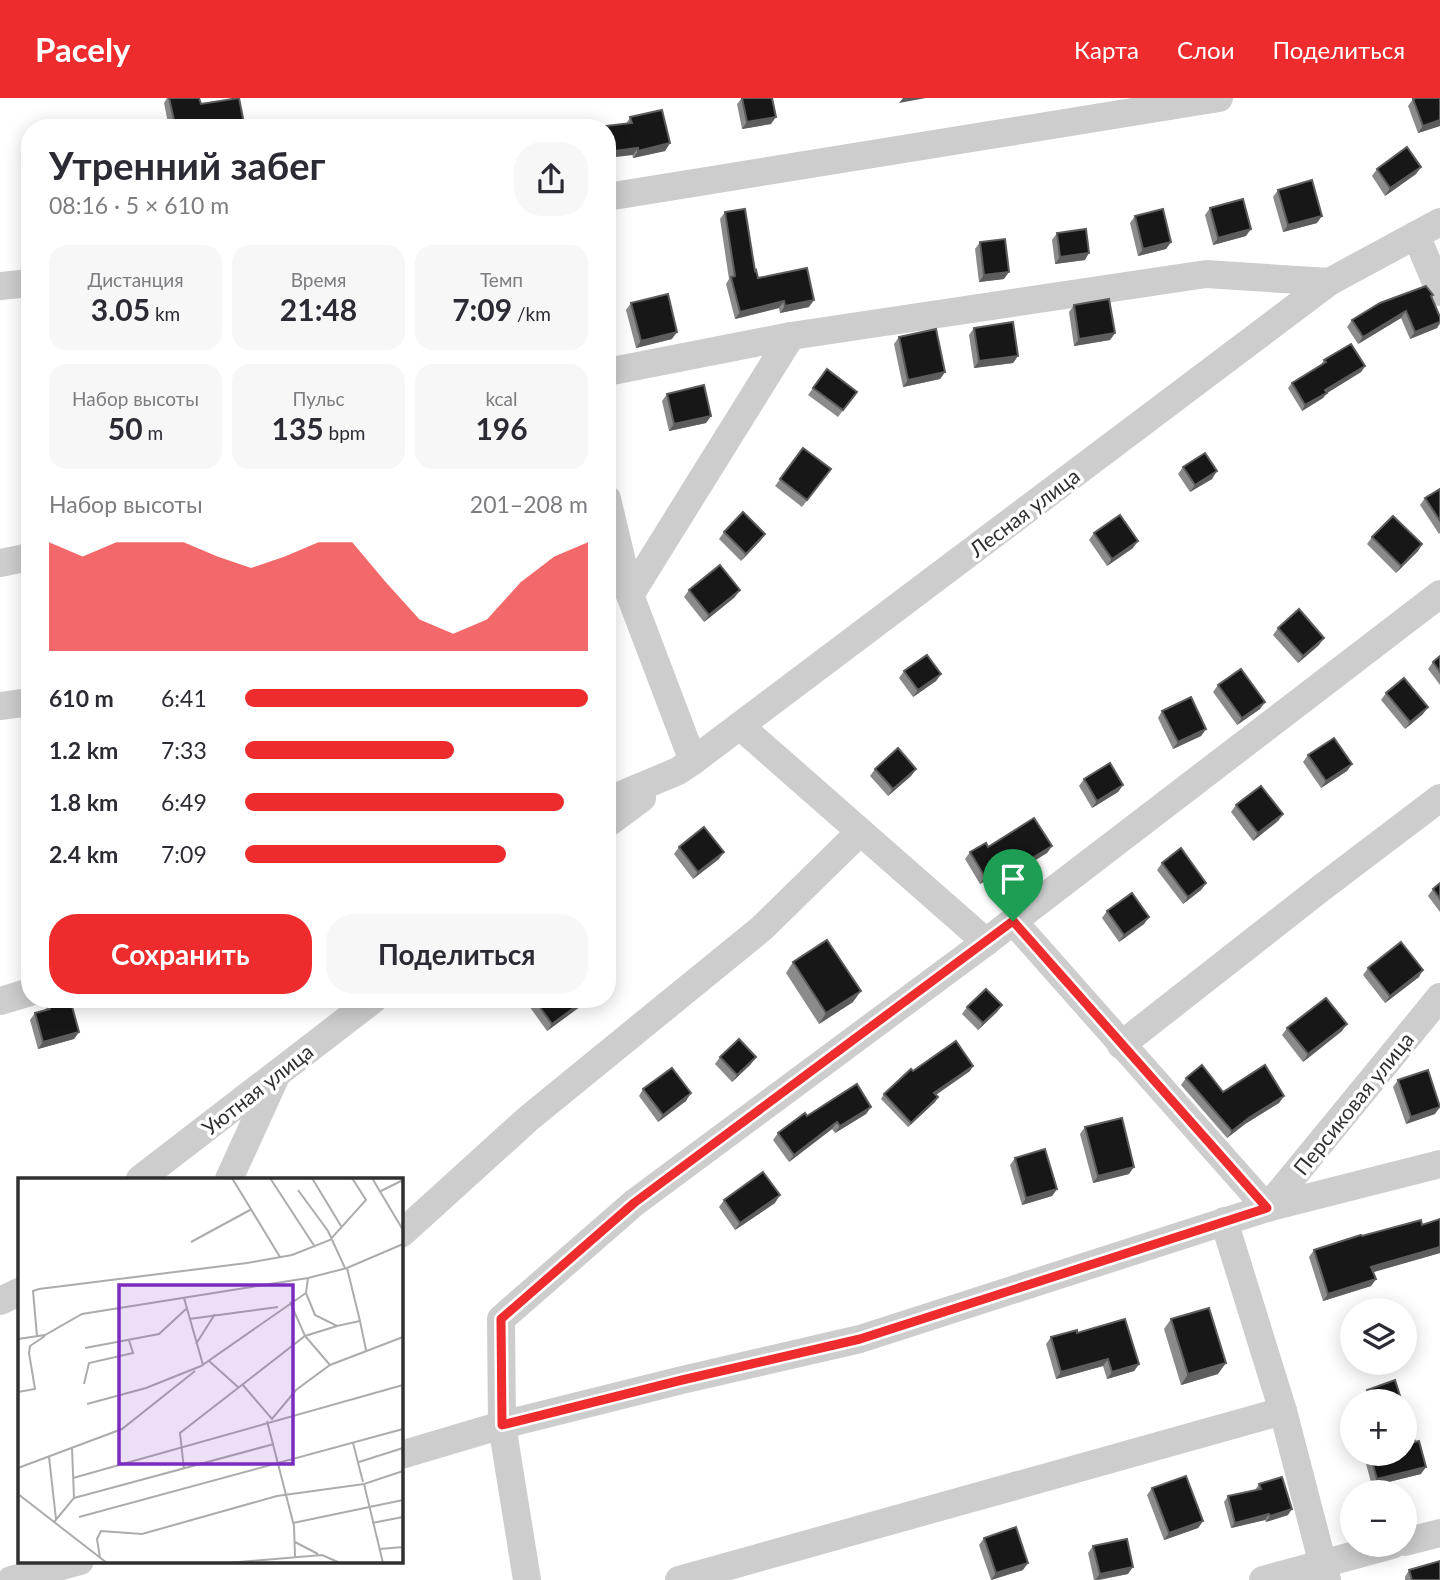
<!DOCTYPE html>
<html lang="ru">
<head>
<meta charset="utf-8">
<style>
  :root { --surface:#fff; --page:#f7f7f7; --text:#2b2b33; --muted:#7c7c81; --accent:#ee2b2d }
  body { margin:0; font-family:Lato,sans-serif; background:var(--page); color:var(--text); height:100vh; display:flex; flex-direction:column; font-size:26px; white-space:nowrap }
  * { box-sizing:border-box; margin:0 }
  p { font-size:23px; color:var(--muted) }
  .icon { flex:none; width:38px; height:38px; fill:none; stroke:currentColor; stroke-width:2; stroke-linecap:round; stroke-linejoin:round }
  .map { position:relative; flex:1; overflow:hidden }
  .panel { position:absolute; left:21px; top:21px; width:595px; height:889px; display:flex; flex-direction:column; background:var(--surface); border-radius:28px; box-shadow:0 4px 18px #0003 }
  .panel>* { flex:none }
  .fabs { position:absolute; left:1340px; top:1200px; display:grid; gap:14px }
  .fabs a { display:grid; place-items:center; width:77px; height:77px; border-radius:50%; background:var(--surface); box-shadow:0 4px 18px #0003; font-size:35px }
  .pin { position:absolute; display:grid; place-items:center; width:60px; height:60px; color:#fff; margin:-72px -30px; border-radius:50% 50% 50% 0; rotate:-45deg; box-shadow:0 0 7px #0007 }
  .pin .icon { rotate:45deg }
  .round { display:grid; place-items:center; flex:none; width:74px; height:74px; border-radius:28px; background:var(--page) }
  .summary { display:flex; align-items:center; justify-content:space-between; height:119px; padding:0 28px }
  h1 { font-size:38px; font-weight:700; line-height:52px }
  .figures { display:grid; grid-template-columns:repeat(3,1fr); gap:10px; height:119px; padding:7px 28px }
  .figures div { display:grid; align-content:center; border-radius:18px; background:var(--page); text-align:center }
  .figures b { font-size:30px; font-weight:700 }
  .figures small { font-size:19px; font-weight:400 }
  .figures p { font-size:19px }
  .chart { height:196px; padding:14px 28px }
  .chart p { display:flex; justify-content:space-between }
  .chart svg { width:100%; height:126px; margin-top:7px; fill:var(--accent); opacity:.7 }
  .primary-button { display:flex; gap:14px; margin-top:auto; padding:14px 28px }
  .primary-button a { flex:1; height:80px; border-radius:28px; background:var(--accent); color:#fff; font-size:28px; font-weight:700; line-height:80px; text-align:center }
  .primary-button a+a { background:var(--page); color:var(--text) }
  ul { padding:0 28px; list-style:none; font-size:23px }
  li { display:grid; grid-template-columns:112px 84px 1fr; align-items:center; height:52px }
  li i { height:18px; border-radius:9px; background:var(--accent) }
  header { display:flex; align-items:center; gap:42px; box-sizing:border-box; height:98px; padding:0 35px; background:var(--accent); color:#fff }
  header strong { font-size:33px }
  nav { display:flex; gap:38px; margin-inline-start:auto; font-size:24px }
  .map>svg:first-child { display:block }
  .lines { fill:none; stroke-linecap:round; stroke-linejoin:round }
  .minor { stroke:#cdcdcd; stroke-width:28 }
  .wall { fill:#8b8b8b }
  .shaded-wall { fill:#5d5d5d }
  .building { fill:#171717; stroke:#5d5d5d; stroke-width:2 }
  .route-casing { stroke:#fff; stroke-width:14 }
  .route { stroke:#ee2b2d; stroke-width:9 }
  .labels { text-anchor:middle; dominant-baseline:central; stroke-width:7; stroke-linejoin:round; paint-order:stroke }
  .street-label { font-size:21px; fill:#303030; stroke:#fff }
  .inset-road { fill:none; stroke:#acacac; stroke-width:2 }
  .view { fill:#7b2cbf; fill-opacity:0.15; stroke:#7b2cbf; stroke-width:3.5 }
  .inset-edge { fill:none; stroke:#303030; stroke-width:3.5 }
</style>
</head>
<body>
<header>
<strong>Pacely</strong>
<nav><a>Карта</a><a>Слои</a><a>Поделиться</a></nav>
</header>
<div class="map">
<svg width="1440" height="1482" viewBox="0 0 1440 1482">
  <rect width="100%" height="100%" fill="#fff"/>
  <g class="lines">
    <g class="minor">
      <polyline points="607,99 1219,0"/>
      <polyline points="1416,137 1440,194"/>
      <polyline points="0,188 30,185"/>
      <polyline points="607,274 791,238 1206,176 1329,184"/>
      <polyline points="607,401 630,497 693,663"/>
      <polyline points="0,465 30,459"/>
      <polyline points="630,497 791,238"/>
      <polyline points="0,608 30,604"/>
      <polyline points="740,628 986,844"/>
      <polyline points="607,703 678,673 693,663 1329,184 1440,124"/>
      <polyline points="607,726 642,700"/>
      <polyline points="1013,823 1267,1110 1440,899"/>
      <polyline points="0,903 30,894"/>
      <polyline points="1121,947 1320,791 1440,700"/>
      <polyline points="140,1081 374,901"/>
      <polyline points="229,1081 276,978"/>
      <polyline points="1224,1123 1283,1313 1327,1482"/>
      <polyline points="401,1136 529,1020 762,830 860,734"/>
      <polyline points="0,1203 19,1194"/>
      <polyline points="401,1357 502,1327 682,1282 860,1241 1267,1110 1440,1066"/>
      <polyline points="1405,1444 1440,1435"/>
      <polyline points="11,1482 80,1463"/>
      <polyline points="527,1482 502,1327 501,1221 634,1105 986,844 1440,496"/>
      <polyline points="679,1482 1283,1313"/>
      <polyline points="1263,1482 1392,1447"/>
    </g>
  </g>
  <g class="wall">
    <polygon points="167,0 199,0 201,6 245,30 169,30 164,5"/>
    <polygon points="742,0 772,0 771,26 742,31 737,6"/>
    <polygon points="1440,0 1440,28 1418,35 1408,8 1413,1"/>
    <polygon points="630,19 670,45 665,53 633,60 626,26"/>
    <polygon points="1421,69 1416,76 1385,98 1372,78 1377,71"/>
    <polygon points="1278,92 1317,125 1283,134 1273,99"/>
    <polygon points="1210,110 1246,138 1213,147 1205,117"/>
    <polygon points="725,114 758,180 809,209 780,215 779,210 735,221 726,186 729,181 720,121"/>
    <polygon points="1135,118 1171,144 1166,151 1138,158 1130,125"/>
    <polygon points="1057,135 1085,162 1055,166 1052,142"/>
    <polygon points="980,144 1004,181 979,184 975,151"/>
    <polygon points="1432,199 1440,219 1440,226 1437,230 1410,241 1401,220 1358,246 1347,229 1352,222"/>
    <polygon points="631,205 672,241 636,250 626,212"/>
    <polygon points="1074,207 1115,235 1110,242 1074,248 1069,214"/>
    <polygon points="974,230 1018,258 1013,265 974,270 969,237"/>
    <polygon points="899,239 945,274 940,281 903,289 894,246"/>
    <polygon points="1324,262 1365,268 1361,274 1327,295 1323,300 1302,313 1288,290 1292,285 1321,267"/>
    <polygon points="827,271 857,294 838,319 808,297"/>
    <polygon points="667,296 711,318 706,325 669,333 662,303"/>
    <polygon points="803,350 831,371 802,409 775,388"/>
    <polygon points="1183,369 1212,381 1190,394 1178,376"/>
    <polygon points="1440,391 1440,435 1439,436 1420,407 1425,400"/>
    <polygon points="724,434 765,436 760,443 741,463 719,441"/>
    <polygon points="1094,435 1133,450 1107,468 1089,442"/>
    <polygon points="1372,439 1422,446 1418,453 1396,475 1367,446"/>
    <polygon points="689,492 735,499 704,524 684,499"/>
    <polygon points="1278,530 1319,547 1298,565 1273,537"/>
    <polygon points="1440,558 1440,587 1428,571 1433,564"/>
    <polygon points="904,573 941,576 936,583 913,599 899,580"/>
    <polygon points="1218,587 1260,611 1237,627 1213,594"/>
    <polygon points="1386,595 1423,616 1405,631 1381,602"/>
    <polygon points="1162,613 1206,631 1201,638 1173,651 1158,620"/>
    <polygon points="1308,657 1352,666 1347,673 1321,690 1303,664"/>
    <polygon points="875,671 916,671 911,678 888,698 870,678"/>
    <polygon points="1084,681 1123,687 1118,694 1092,710 1079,688"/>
    <polygon points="1236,707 1283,716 1278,723 1253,743 1231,714"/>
    <polygon points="1052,748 1047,755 1019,772 1015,766 980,786 965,761 970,754 988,749"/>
    <polygon points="679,749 719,761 693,781 674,756"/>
    <polygon points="1162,765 1206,785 1201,792 1183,806 1157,772"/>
    <polygon points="1440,785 1440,814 1428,798 1433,791"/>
    <polygon points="1107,813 1149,819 1144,826 1119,844 1102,820"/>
    <polygon points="793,864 853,904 819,926 786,875"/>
    <polygon points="1368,870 1419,879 1385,905 1363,877"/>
    <polygon points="524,901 586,901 581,908 547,933"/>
    <polygon points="49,906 79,934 74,941 38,951 30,922 35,915 45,912"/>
    <polygon points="1002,907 997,914 978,932 962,916 967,909"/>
    <polygon points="1287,930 1342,933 1303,964 1282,937"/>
    <polygon points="720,959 751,966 732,984 715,966"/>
    <polygon points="913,973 970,973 936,997 935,1004 908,1029 881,1001 884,996"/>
    <polygon points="1186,980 1223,994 1284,998 1279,1005 1245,1026 1227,1040 1181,987"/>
    <polygon points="1398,982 1435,1016 1406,1026 1393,989"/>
    <polygon points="643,991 686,1003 658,1024 639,998"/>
    <polygon points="871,1009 866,1016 835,1035 832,1031 789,1064 773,1042 778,1035 807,1018"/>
    <polygon points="1085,1029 1129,1076 1093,1085 1080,1036"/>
    <polygon points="1015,1060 1057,1091 1052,1098 1022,1107 1010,1067"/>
    <polygon points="724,1102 775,1105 735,1132 719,1109"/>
    <polygon points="1440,1121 1440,1155 1373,1174 1376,1181 1371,1188 1323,1203 1309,1159 1314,1152 1362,1138 1422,1127"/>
    <polygon points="1171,1221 1218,1276 1181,1287 1164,1231"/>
    <polygon points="1077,1235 1139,1266 1134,1273 1107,1281 1103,1268 1056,1281 1046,1246 1051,1239"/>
    <polygon points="1367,1292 1402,1304 1364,1304 1362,1299"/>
    <polygon points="1415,1344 1421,1376 1372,1388 1365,1362 1369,1356 1405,1356"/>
    <polygon points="1259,1386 1288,1417 1266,1424 1265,1422 1231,1430 1224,1404 1228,1398 1255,1392"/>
    <polygon points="1152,1390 1203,1423 1198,1430 1164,1442 1147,1397"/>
    <polygon points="984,1440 1023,1472 991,1482 979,1447"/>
    <polygon points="1093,1448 1128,1476 1100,1482 1094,1482 1088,1455"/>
    <polygon points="1409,1472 1440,1482 1405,1482 1405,1479"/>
  </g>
  <g class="shaded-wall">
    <polygon points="903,0 926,0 899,5"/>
    <polygon points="776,19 771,26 742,31 747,24"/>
    <polygon points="1440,22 1440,28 1418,35 1423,28"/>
    <polygon points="212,26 210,30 196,30"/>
    <polygon points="670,45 665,53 633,60 638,53"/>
    <polygon points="638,50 633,57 607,60 607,54"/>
    <polygon points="1421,69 1416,76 1385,98 1390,90"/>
    <polygon points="1322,118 1317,125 1283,134 1288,127"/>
    <polygon points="1251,131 1246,138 1213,147 1218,140"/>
    <polygon points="1171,144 1166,151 1138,158 1143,151"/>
    <polygon points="1089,155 1085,162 1055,166 1060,159"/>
    <polygon points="1009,174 1004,181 979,184 984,177"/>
    <polygon points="814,202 809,209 780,215 785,208"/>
    <polygon points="784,203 779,210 735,221 740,214"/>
    <polygon points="1406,213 1401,220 1358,246 1363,239"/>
    <polygon points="1440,224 1437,230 1410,241 1415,234"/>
    <polygon points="677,234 672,241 636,250 641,243"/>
    <polygon points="1115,235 1110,242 1074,248 1079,241"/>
    <polygon points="1018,258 1013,265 974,270 979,263"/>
    <polygon points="1365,268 1361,274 1327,295 1323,300 1302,313 1305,307 1325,292"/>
    <polygon points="945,274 940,281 903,289 908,282"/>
    <polygon points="711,318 706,325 669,333 674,326"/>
    <polygon points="1217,373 1212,381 1190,394 1195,387"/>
    <polygon points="765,436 760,443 741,463 746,456"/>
    <polygon points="1138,443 1133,450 1107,468 1112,461"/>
    <polygon points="1422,446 1418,453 1396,475 1401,468"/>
    <polygon points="740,492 735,499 704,524 709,517"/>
    <polygon points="1324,540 1319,547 1298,565 1303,558"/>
    <polygon points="941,576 936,583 913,599 918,592"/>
    <polygon points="1265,604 1260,611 1237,627 1242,620"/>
    <polygon points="1428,609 1423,616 1405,631 1410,624"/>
    <polygon points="1206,631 1201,638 1173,651 1178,644"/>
    <polygon points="1352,666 1347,673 1321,690 1326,683"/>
    <polygon points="916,671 911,678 888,698 893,691"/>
    <polygon points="1123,687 1118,694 1092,710 1097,703"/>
    <polygon points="1283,716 1278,723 1253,743 1258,735"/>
    <polygon points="1052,748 1047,755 1019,772 1024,765"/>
    <polygon points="724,754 719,761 693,781 698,774"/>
    <polygon points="1020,759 1015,766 980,786 985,779"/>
    <polygon points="1206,785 1201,792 1183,806 1188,799"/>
    <polygon points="1149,819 1144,826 1119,844 1124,837"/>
    <polygon points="1423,872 1419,879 1385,905 1390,898"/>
    <polygon points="861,893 853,904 819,926 826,915"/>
    <polygon points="586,901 581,908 547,933 552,926"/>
    <polygon points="1002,907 997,914 978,932 983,925"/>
    <polygon points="1347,926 1342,933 1303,964 1308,956"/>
    <polygon points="79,934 74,941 38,951 43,944"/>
    <polygon points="756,959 751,966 732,984 737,977"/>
    <polygon points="973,968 970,973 931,1000 934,995"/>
    <polygon points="691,995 686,1003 658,1024 663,1017"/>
    <polygon points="1284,998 1279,1005 1245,1026 1227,1040 1232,1033 1250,1019"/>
    <polygon points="938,999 935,1004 908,1029 911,1025"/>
    <polygon points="871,1009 866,1016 835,1035 840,1028"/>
    <polygon points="1440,1009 1435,1016 1406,1026 1411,1019"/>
    <polygon points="837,1024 832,1031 789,1064 794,1057"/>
    <polygon points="1134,1069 1129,1076 1093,1085 1098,1078"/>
    <polygon points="1057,1091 1052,1098 1022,1107 1026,1100"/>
    <polygon points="780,1097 775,1105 735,1132 740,1125"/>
    <polygon points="1440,1149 1440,1155 1367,1176 1371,1169"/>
    <polygon points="1376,1181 1371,1188 1323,1203 1328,1196"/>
    <polygon points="1108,1261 1103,1268 1056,1281 1061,1274"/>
    <polygon points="1226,1265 1218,1276 1181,1287 1188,1276"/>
    <polygon points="1139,1266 1134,1273 1107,1281 1112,1274"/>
    <polygon points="1426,1369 1421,1376 1372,1388 1377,1381"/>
    <polygon points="1292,1411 1288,1417 1266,1424 1270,1418"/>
    <polygon points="1269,1416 1265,1422 1231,1430 1235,1425"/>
    <polygon points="1203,1423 1198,1430 1164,1442 1169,1435"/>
    <polygon points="1028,1465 1023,1472 991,1482 996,1475"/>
    <polygon points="1133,1469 1128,1476 1095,1482 1100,1476"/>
  </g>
  <g class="building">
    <polygon points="169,0 199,0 201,6 239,0 245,30 213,30 212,26 196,30 176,30"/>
    <polygon points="742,0 772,0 776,19 747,24"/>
    <polygon points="1416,0 1440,0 1440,22 1423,28 1413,1"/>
    <polygon points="662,12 670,45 638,53 638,50 607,54 607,30 597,29 632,25 630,19"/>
    <polygon points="1407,49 1421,69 1390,90 1377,71"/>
    <polygon points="1312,82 1322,118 1288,127 1278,92"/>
    <polygon points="1243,101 1251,131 1218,140 1210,110"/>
    <polygon points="745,111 755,173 756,172 758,180 807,170 814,202 785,208 784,203 740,214 731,179 735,178 725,114"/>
    <polygon points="1163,111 1171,144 1143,151 1135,118"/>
    <polygon points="1086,131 1089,155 1060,159 1057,135"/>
    <polygon points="1005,141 1009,174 984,177 980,144"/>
    <polygon points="1426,188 1433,197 1431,198 1440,219 1440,224 1415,234 1406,213 1363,239 1352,222 1380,205"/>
    <polygon points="668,196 677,234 641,243 631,205"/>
    <polygon points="1109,201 1115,235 1079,241 1074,207"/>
    <polygon points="1013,224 1018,258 979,263 974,230"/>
    <polygon points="936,231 945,274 908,282 899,239"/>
    <polygon points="1351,246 1365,268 1325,292 1327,295 1305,307 1292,285 1326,264 1324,262"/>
    <polygon points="827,271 857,294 843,312 813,290"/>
    <polygon points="704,287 711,318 674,326 667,296"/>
    <polygon points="803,350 831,371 807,402 780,381"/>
    <polygon points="1205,355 1217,373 1195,387 1183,369"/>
    <polygon points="1440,391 1440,423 1425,400"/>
    <polygon points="743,414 765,436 746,456 724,434"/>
    <polygon points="1120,417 1138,443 1112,461 1094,435"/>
    <polygon points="1393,418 1422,446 1401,468 1372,439"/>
    <polygon points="720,467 740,492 709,517 689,492"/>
    <polygon points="1299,511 1324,540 1303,558 1278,530"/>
    <polygon points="607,538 613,553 607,555"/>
    <polygon points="927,557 941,576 918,592 904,573"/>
    <polygon points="1440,558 1440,574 1433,564"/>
    <polygon points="1241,571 1265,604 1242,620 1218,587"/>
    <polygon points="1404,580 1428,609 1410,624 1386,595"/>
    <polygon points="1191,599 1206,631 1178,644 1162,613"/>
    <polygon points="1334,640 1352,666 1326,683 1308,657"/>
    <polygon points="898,650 916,671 893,691 875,671"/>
    <polygon points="1110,665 1123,687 1097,703 1084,681"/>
    <polygon points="1261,688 1283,716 1258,735 1236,707"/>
    <polygon points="1034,720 1052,748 1024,765 1020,759 985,779 970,754 986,745 988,749"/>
    <polygon points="704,729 724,754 698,774 679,749"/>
    <polygon points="1181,750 1206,785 1188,799 1162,765"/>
    <polygon points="1440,785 1440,801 1433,791"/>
    <polygon points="1132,795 1149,819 1124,837 1107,813"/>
    <polygon points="827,842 861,893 826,915 793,864"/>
    <polygon points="1401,844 1423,872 1390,898 1368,870"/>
    <polygon points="986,891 1002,907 983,925 967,909"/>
    <polygon points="1326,900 1347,926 1308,956 1287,930"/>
    <polygon points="67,901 70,901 79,934 43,944 35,915 50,911 49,906"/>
    <polygon points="534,901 586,901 552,926"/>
    <polygon points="739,941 756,959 737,977 720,959"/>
    <polygon points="956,943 973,968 934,995 938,999 911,1025 884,996 911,971 913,973"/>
    <polygon points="1202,967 1223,994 1265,967 1284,998 1250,1019 1232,1033 1186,980"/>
    <polygon points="672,970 691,995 663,1017 643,991"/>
    <polygon points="1428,972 1440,1009 1411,1019 1398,982"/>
    <polygon points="857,986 871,1009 840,1028 837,1024 794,1057 778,1035 805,1015 807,1018"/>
    <polygon points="1122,1020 1134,1069 1098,1078 1085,1029"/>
    <polygon points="1045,1051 1057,1091 1026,1100 1015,1060"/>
    <polygon points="763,1074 780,1097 740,1125 724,1102"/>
    <polygon points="1440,1121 1440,1149 1371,1169 1376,1181 1328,1196 1314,1152 1361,1137 1362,1138 1421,1122 1422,1127"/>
    <polygon points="1209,1210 1226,1265 1188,1276 1171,1221"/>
    <polygon points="1125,1221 1139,1266 1112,1274 1108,1261 1061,1274 1051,1239 1077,1232 1077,1235"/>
    <polygon points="1395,1282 1402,1304 1371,1304 1367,1292"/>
    <polygon points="1405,1313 1415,1344 1419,1343 1426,1369 1377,1381 1370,1356 1405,1356"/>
    <polygon points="1186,1378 1203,1423 1169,1435 1152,1390"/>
    <polygon points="1282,1379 1292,1411 1270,1418 1269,1416 1235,1425 1228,1398 1261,1391 1259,1386"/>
    <polygon points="1016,1429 1028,1465 996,1475 984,1440"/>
    <polygon points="1127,1441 1133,1469 1100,1476 1093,1448"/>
    <polygon points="1440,1463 1440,1482 1412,1482 1409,1472"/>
  </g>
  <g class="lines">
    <defs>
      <polygon id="route" points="1013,823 1267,1110 860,1241 682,1282 502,1327 501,1221 634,1105"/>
    </defs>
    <use href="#route" class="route-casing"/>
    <use href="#route" class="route"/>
  </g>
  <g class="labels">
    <g class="street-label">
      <text transform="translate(1024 414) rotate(-37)">Лесная улица</text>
      <text transform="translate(257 991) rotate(-38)">Уютная улица</text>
      <text transform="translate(1353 1005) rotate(-51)">Персиковая улица</text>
    </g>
  </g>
  <g transform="translate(18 1080)">
    <rect width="385" height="385" fill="#fff"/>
    <path class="inset-road" d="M214,0L262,79M252,0L297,69M294,0L323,48M354,0L385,52M280,12L310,53L327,90M363,13L385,2M173,64L232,32M288,115L297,137L319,148L342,143L329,90M166,120L185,187M272,124L287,158L312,187M171,141L260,129M342,143L348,172M19,158L15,113L21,111L229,85L274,77L312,62L348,22L334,0M0,161L27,157L64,136L290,100L329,90L385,66M178,166L197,136M67,170L141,156L168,131M191,183L220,209M66,206L71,185L115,175L111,162M224,206L254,241L278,212L312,187L385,159M0,214L17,211L11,175L12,168L27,158M69,226L128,210L183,188L288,115L290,100M249,243L276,348L277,379M335,265L345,304M31,279L38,341M341,284L385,270M0,290L104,251L177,193M166,291L162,255L287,158L319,148M55,300L385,207M346,306L365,385M0,316L89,385M56,320L256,266M61,339L385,251M36,344L56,320L54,270M275,345L385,322M354,345L385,339M277,364L300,376M362,371L385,369M82,380L79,361L83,353L124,356L259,318L346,306L385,293M210,385L304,377L322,385"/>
    <path class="view" d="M101,107H275V286H101Z"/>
    <rect width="385" height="385" class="inset-edge"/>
  </g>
</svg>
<div class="fabs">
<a><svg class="icon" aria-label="layers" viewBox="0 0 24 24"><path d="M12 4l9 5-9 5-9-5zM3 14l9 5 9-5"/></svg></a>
<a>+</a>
<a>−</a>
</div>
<div class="pin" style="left:1013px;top:823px;background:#1e9e55"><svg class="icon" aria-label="arrive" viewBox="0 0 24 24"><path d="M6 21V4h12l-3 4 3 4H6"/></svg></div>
<section class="panel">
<div class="summary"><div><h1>Утренний забег</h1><p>08:16 · 5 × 610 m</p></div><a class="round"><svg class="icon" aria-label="share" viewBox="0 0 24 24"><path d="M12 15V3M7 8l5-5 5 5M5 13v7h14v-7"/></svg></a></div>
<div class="figures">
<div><p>Дистанция</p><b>3.05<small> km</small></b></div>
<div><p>Время</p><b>21:48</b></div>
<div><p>Темп</p><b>7:09<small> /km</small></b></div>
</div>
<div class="figures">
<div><p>Набор высоты</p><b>50<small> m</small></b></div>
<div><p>Пульс</p><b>135<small> bpm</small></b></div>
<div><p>kcal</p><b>196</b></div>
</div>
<div class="chart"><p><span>Набор высоты</span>201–208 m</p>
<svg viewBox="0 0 160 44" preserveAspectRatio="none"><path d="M0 44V6L10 11L20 6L30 6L40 6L50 11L60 15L70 11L80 6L90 6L100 20L110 33L120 38L130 33L140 20L150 11L160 6V44z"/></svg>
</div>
<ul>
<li><b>610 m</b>6:41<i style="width:100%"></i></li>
<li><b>1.2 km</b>7:33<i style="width:61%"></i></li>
<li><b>1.8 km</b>6:49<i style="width:93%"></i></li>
<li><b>2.4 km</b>7:09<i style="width:76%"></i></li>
</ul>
<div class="primary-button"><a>Сохранить</a><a>Поделиться</a></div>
</section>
</div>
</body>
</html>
